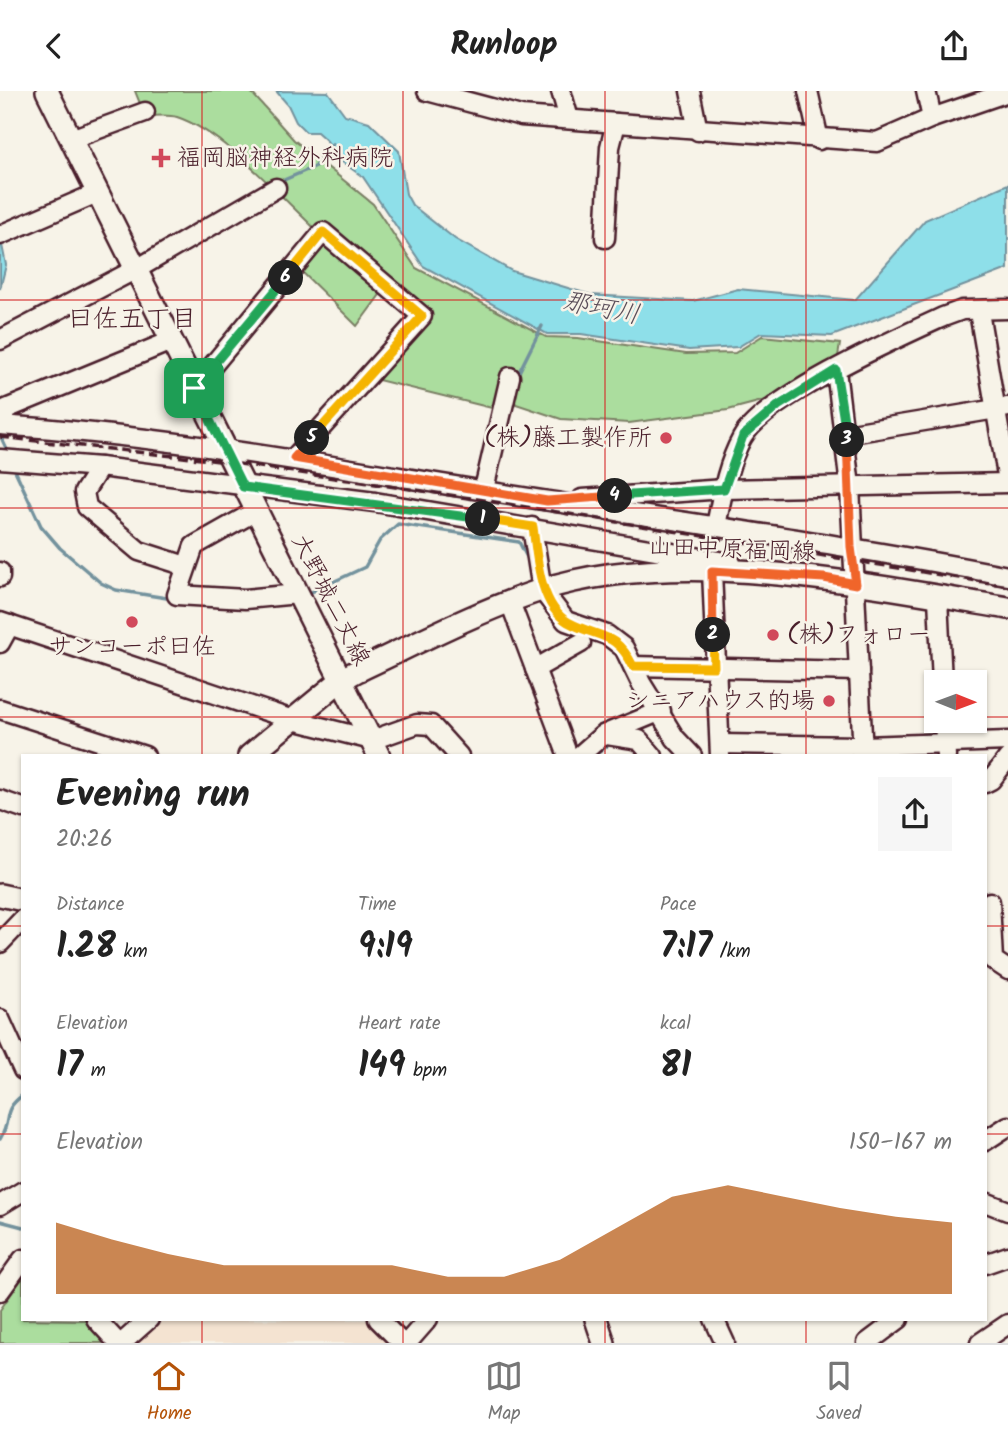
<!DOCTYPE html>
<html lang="en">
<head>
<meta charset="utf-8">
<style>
  :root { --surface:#fff; --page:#f6f6f6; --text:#222; --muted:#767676; --line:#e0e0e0; --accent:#b45309 }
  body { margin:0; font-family:Kalam,"Klee One",sans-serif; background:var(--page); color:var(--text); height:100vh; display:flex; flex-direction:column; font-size:26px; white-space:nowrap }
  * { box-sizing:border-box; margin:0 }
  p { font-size:23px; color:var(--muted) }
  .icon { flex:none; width:38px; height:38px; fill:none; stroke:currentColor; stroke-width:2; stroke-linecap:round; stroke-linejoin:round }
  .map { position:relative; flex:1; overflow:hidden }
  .details { position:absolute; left:21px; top:663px; width:966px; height:567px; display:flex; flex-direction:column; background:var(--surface); border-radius:0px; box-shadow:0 2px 5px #0004 }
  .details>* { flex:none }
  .needle { width:46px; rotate:91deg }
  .tools { position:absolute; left:924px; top:579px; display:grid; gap:14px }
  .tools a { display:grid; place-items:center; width:63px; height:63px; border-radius:0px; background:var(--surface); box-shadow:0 2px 5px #0004; font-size:35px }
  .pin { position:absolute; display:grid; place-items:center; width:60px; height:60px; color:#fff; margin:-30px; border-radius:14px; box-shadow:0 4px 10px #0006 }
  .km { position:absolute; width:35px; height:35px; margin:-18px; border-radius:50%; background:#222; color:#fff; font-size:19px; line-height:35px; text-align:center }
  .round { display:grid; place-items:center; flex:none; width:74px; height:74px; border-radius:0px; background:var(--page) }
  .head { display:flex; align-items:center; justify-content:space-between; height:119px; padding:0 35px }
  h1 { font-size:38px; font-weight:700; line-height:52px }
  .stats { display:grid; grid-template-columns:repeat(3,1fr); gap:10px; height:119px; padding:7px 35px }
  .stats div { display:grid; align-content:center }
  .stats b { font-size:35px; font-weight:700 }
  .stats small { font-size:19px; font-weight:400 }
  .stats p { font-size:19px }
  .chart { height:196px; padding:14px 35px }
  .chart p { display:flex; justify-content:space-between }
  .chart svg { width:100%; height:126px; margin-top:7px; fill:var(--accent); opacity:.7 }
  header { display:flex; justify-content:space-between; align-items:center; height:91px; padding:0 35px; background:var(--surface); font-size:32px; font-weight:700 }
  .dock { display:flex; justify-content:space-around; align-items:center; height:98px; border-top:2px solid var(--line); background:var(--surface); font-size:19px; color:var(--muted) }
  .dock a { display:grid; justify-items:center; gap:4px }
  .dock .on { color:var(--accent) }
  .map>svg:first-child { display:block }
  .built { fill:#f4e3d1 }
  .green { fill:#abdd9e; stroke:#7a7e64; stroke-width:2 }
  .water { fill:#8edfe9; stroke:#73929d; stroke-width:2 }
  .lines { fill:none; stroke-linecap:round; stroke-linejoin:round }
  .stream { stroke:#73929d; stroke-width:3.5 }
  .minor-casing { stroke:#4a1f2b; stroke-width:23 }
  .major-casing { stroke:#4a1f2b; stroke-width:26 }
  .minor { stroke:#f7f3e8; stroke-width:18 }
  .major { stroke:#f7f3e8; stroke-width:21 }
  .rail { stroke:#4a1f2b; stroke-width:3.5; stroke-dasharray:10 5; stroke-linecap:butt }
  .split-1-casing { stroke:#fff; stroke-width:14 }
  .split-2-casing { stroke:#fff; stroke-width:14 }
  .split-3-casing { stroke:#fff; stroke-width:14 }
  .split-4-casing { stroke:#fff; stroke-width:14 }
  .split-5-casing { stroke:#fff; stroke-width:14 }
  .split-6-casing { stroke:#fff; stroke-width:14 }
  .split-7-casing { stroke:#fff; stroke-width:14 }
  .split-1 { stroke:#22a559; stroke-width:9 }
  .split-2 { stroke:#f5b400; stroke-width:9 }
  .split-3 { stroke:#f0652b; stroke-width:9 }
  .split-4 { stroke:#22a559; stroke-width:9 }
  .split-5 { stroke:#f0652b; stroke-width:9 }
  .split-6 { stroke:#f5b400; stroke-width:9 }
  .split-7 { stroke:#22a559; stroke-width:9 }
  .grid { fill:none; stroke:#d62828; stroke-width:2; stroke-opacity:0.55 }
  .poi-dot { fill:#d1495b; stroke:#f7f3e8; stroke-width:2.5 }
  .labels { text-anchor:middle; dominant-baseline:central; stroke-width:5; stroke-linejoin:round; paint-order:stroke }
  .poi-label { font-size:24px; fill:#4a1f2b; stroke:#f7f3e8; text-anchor:start }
  .street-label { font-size:24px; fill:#4a1f2b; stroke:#f7f3e8 }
  .water-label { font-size:26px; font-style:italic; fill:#5b4f5a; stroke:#f7f3e8 }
  .neighbourhood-label { font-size:26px; fill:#4a1f2b; stroke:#f7f3e8 }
</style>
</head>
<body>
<header><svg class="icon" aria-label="back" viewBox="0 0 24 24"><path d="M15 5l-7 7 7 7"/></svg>Runloop<svg class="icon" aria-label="share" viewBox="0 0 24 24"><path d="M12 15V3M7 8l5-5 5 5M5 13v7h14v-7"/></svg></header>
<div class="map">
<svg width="1008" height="1252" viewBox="0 0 1008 1252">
  <rect width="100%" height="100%" fill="#f7f3e8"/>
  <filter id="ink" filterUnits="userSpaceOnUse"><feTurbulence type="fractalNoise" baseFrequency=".0143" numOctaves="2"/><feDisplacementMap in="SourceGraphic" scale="14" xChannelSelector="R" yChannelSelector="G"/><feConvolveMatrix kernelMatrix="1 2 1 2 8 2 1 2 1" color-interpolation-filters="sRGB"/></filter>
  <g filter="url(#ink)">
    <polygon class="built" points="155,1228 371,1229 385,1242 387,1252 127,1252"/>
    <g class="green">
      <path d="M135,0H250L294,49L373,113L416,177L546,246L578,247L686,263L735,262L762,245L840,253L837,272L781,305L728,319L629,332L561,328L516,313L507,289L500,319L378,289L426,232L385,197L357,235L298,177L324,146C285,111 226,42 177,26C168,23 155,25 145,25Z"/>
      <polygon points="23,1186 23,1228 88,1229 110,1252 0,1252 0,1219"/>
    </g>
    <g class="water">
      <polygon points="276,0 328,1 345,24 369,31 399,60 406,103 412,114 455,148 512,180 591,204 693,210 738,198 855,209 925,129 1008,93 1008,178 832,245 761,242 738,256 689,259 581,243 547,243 423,175 363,86 338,68 327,50 317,41 306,41 296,31 288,14"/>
      <polygon points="0,144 6,174 0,198"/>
    </g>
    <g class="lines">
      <g class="stream">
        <polyline points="277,92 314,76 333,53"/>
        <polyline points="517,285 542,235"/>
        <polyline points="0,344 8,361"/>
        <polyline points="13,375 41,435 60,457 101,492 116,499 173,508"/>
        <polyline points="487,425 490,408"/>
        <polyline points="305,504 365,476 380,449 398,433 519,451 529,470"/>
        <polyline points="594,665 611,652"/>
        <path d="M0,1048C13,1027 0,1021 23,1004"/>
        <polyline points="0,1130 23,1136"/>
      </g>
      <defs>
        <g id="minor">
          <polyline points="427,0 521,25 877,51 932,27 1008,1"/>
          <polyline points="561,0 569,28"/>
          <polyline points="690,0 698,40"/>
          <polyline points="808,0 819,49"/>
          <polyline points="926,0 932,27"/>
          <polyline points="71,48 145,21"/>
          <polyline points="0,144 97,102"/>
          <polyline points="605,147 610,56 616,32"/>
          <polyline points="979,221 1008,390"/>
          <polyline points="0,249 142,175 276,97"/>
          <polyline points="836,279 850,395 863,665"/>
          <polyline points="194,297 323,141 422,225 294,367"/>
          <path d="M0,334C186,346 365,382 549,410C702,434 856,455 1008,485"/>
          <polyline points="1,334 6,318 171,250"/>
          <polyline points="846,343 1008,316"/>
          <polyline points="0,368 100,376 375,411 731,472"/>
          <polyline points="100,376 84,401 87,416 139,460 186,475"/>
          <polyline points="484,398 510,286"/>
          <polyline points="582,408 724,398 1008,392"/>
          <polyline points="256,420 194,455 177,504 245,508 298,503"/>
          <path d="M716,435C722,405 727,374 742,347C765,306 897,247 943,226L962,219L1008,218"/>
          <polyline points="532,436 542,499 566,530 607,544 624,557 641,592 675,647 692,665"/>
          <polyline points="712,480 720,665"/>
          <polyline points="0,481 0,486"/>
          <polyline points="938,507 942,592"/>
          <polyline points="510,511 568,665"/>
          <polyline points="0,531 293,629 372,649 417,633 431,634 459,665"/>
          <polyline points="0,552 10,534"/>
          <polyline points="633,575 859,580"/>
          <polyline points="535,578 581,552"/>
          <polyline points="0,618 145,665"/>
          <polyline points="944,630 946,665"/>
          <polyline points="607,644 639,649 653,665"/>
          <polyline points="720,653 863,655 1008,650"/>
          <polyline points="579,665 603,644 661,620"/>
          <polyline points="985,692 991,689 1008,667"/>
          <polyline points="0,709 23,717"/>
          <polyline points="990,811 993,869 1008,879"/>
          <polyline points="0,852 23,828"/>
          <polyline points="0,928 23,979"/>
          <polyline points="985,1050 1008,1035"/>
          <polyline points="985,1111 1008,1120"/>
          <polyline points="0,1114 23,1100"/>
          <polyline points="985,1173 1008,1165"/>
          <polyline points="0,1200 23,1168"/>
          <polyline points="96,1228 118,1252"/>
          <polyline points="378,1228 402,1252"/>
          <polyline points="714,1228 725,1252"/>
          <polyline points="122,1252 149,1228"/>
          <polyline points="407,1252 428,1228"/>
          <polyline points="867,1252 899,1228"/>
          <polyline points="980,1252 1008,1233"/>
        </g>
        <g id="major">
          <polyline points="47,0 379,665"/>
          <path d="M249,665L341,589L357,580C417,552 478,520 541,499C679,454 867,494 1008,517"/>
          <polyline points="0,804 23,809"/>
          <polyline points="596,1228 604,1252"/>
        </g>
      </defs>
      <use href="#minor" class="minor-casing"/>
      <use href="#major" class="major-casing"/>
      <use href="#minor" class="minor"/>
      <use href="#major" class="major"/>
      <polyline class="rail" points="0,346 219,370 484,409 1008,495"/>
    </g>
  </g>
  <g class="lines" filter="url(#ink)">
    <defs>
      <polyline id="split-1" points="194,297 243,396 483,428"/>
      <path id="split-2" d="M483,428L533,436C537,465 539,514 568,531C599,548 615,539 633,575L714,576L713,544"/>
      <polyline id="split-3" points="713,544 712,480 824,487 856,493 851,456 847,349"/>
      <polyline id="split-4" points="615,405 724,398 743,345 778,315 836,279 847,349"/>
      <polyline id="split-5" points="312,347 294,367 547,410 615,405"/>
      <polyline id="split-6" points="286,187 323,141 422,225 312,347"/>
      <polyline id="split-7" points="194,297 286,187"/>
    </defs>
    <use href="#split-1" class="split-1-casing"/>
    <use href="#split-2" class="split-2-casing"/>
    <use href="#split-3" class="split-3-casing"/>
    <use href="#split-4" class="split-4-casing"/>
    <use href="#split-5" class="split-5-casing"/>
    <use href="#split-6" class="split-6-casing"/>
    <use href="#split-7" class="split-7-casing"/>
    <use href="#split-1" class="split-1"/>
    <use href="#split-2" class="split-2"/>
    <use href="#split-3" class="split-3"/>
    <use href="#split-4" class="split-4"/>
    <use href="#split-5" class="split-5"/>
    <use href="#split-6" class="split-6"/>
    <use href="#split-7" class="split-7"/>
  </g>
  <path class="grid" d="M202,0V665M403,0V665M605,0V665M806,0V665M0,209H1008M0,417H1008M0,626H936M975,626H1008M0,835H23M985,835H1008M0,1043H23M985,1043H1008M202,1228V1252M403,1228V1252M605,1228V1252M806,1228V1252"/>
  <g class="poi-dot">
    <path d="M157.5 56.5h7v7h7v7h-7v7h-7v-7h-7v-7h7z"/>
    <circle cx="666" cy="347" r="7"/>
    <circle cx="132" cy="531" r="7"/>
    <circle cx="773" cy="544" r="7"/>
    <circle cx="829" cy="610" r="7"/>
  </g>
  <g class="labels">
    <g class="poi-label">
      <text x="177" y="67">福岡脳神経外科病院</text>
      <text x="652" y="347" text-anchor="end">(株)藤工製作所</text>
      <text x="787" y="544">(株)フォロー</text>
      <text x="132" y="556" text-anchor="middle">サンコーポ曰佐</text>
      <text x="815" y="610" text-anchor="end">シニアハウス的場</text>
    </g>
    <g class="street-label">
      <text transform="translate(732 459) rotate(2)">山田中原福岡線</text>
      <text transform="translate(330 509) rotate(63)">大野城二丈線</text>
    </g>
    <g class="water-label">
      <text transform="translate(601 218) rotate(11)">那珂川</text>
    </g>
    <g class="neighbourhood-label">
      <text x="132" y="229">曰佐五丁目</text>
    </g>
  </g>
</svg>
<div class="tools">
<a><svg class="needle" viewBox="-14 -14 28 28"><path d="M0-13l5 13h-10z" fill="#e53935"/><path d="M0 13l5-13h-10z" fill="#767676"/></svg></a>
</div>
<div class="pin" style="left:194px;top:297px;background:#1e9e55"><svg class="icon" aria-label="arrive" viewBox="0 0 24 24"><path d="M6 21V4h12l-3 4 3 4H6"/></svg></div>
<b class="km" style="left:483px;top:428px">1</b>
<b class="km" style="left:713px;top:544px">2</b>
<b class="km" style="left:847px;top:349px">3</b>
<b class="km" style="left:615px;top:405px">4</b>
<b class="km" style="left:312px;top:347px">5</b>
<b class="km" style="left:286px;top:187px">6</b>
<section class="details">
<div class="head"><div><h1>Evening run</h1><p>20:26</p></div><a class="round"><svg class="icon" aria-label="share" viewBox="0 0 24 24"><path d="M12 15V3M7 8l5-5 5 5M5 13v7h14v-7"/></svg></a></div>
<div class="stats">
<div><p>Distance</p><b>1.28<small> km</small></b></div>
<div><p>Time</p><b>9:19</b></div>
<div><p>Pace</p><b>7:17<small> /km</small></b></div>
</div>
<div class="stats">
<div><p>Elevation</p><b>17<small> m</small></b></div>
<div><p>Heart rate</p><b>149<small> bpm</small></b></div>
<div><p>kcal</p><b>81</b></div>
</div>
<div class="chart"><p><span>Elevation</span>150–167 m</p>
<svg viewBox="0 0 160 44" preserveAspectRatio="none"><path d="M0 44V19L10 25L20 30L30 34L40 34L50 34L60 34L70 38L80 38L90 32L100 21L110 10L120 6L130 10L140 14L150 17L160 19V44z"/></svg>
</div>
</section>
</div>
<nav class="dock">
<a class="on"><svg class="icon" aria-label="home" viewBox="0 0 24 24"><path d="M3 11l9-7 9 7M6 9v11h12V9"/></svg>Home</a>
<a><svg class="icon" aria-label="map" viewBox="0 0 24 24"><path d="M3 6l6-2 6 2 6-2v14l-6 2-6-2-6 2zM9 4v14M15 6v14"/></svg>Map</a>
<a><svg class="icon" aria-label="saved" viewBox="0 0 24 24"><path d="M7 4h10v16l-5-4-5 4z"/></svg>Saved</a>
</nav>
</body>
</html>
